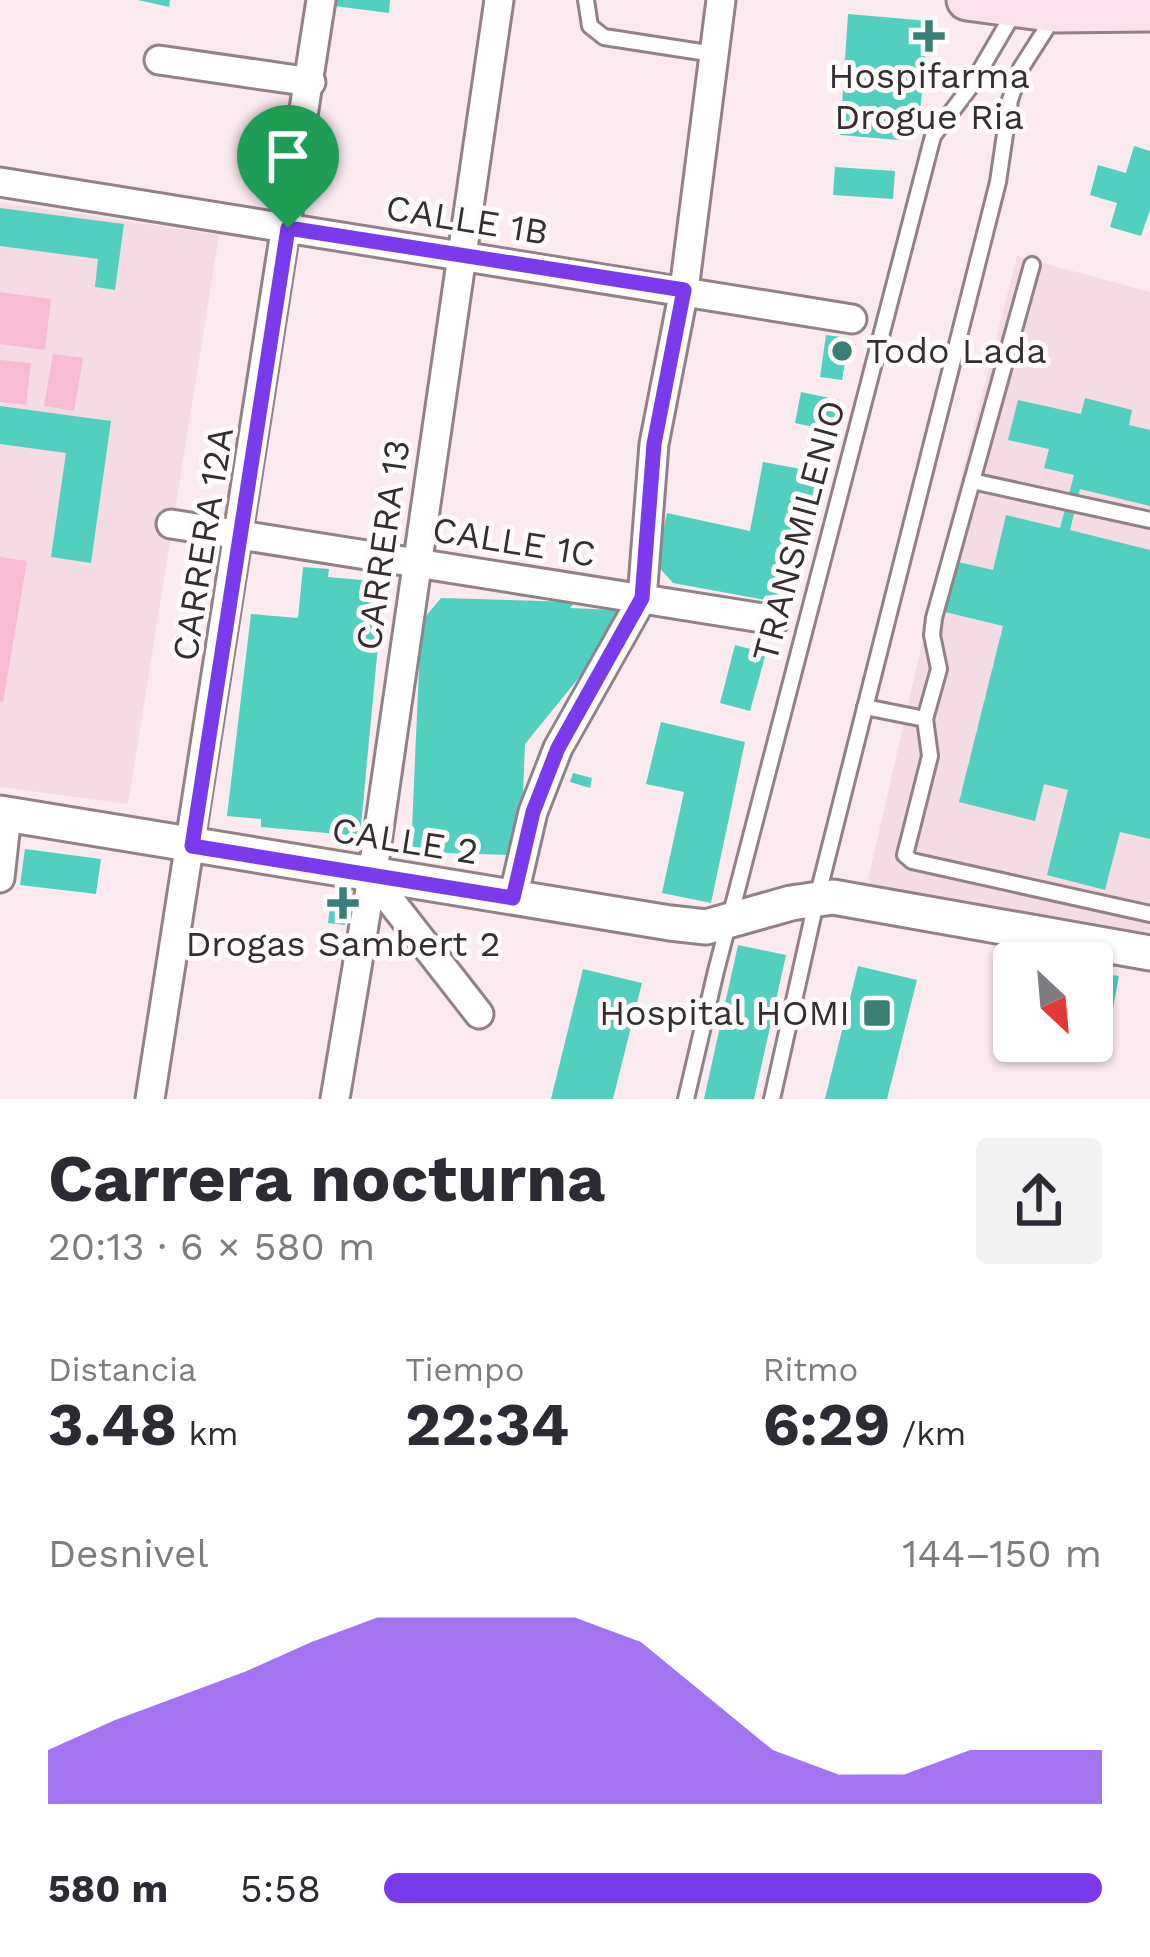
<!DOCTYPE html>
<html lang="es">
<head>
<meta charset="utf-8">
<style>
  :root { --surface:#fff; --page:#f2f2f3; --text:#2b2b33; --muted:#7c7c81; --accent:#7c3aed }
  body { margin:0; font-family:"Work Sans",sans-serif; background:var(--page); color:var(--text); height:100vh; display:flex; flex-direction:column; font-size:45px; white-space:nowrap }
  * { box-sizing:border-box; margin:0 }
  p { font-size:39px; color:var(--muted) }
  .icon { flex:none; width:66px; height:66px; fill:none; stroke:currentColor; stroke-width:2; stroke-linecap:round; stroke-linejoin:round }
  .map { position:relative; height:1099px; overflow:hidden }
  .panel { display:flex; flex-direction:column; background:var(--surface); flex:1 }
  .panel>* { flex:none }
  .needle { width:78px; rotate:154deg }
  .tools { position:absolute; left:993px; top:942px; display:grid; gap:24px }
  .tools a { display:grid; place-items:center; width:120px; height:120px; border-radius:12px; background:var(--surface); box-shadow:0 3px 9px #0004; font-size:60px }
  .pin { position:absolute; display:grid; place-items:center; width:102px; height:102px; color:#fff; margin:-123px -51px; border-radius:50% 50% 50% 0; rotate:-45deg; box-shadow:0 0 12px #0007 }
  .pin .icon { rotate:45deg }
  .round { display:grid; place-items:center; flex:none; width:126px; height:126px; border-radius:12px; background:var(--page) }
  .summary { display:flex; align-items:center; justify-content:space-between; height:204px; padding:0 48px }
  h1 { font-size:66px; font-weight:700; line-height:90px }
  .figures { display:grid; grid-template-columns:repeat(3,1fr); gap:18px; height:204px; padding:12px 48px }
  .figures div { display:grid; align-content:center }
  .figures b { font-size:60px; font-weight:700 }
  .figures small { font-size:33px; font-weight:400 }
  .figures p { font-size:33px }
  .chart { height:336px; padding:24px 48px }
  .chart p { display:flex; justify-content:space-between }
  .chart svg { width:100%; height:216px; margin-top:12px; fill:var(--accent); opacity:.7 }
  ul { padding:0 48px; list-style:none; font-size:39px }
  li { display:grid; grid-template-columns:192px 144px 1fr; align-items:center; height:90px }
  li i { height:30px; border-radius:15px; background:var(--accent) }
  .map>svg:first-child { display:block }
  .built { fill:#f4dbe4 }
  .green { fill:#f7bcd3 }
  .building { fill:#51d0c0 }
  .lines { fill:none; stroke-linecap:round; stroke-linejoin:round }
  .service-casing { stroke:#928288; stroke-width:20 }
  .minor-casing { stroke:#928288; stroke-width:33 }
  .tertiary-casing { stroke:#928288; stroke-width:39 }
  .secondary-casing { stroke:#928288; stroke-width:45 }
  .service { stroke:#fff; stroke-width:14 }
  .minor { stroke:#fff; stroke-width:27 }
  .tertiary { stroke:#fff; stroke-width:33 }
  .secondary { stroke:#f9e2ec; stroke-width:39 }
  .route-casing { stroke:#fff; stroke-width:24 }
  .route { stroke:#7c3aed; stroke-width:15 }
  .poi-dot { fill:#397f76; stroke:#fffbfd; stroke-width:4.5 }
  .labels { text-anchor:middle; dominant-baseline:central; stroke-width:10; stroke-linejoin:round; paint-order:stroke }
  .poi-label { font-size:36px; fill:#352e31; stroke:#fffbfd }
  .street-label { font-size:36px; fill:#352e31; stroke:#fffbfd }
</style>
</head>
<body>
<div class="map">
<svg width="1150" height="1099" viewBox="0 0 1150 1099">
  <rect width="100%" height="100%" fill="#fbeaf0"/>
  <g class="built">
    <polygon points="0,202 219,235 128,804 0,787"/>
    <polygon points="1017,256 1150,292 1150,939 871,884 868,880 951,517"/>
  </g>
  <g class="green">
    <polygon points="0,292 51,299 45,350 0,344"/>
    <polygon points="53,354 83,358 74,411 44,406"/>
    <polygon points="0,360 31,363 26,405 0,402"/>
    <polygon points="0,557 27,561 3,702 0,701"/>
  </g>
  <g class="building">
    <polygon points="138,0 170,0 169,7"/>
    <polygon points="335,0 390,0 389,13 334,6"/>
    <polygon points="848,14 929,21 920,112 911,111 909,141 840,135"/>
    <polygon points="1134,146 1150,151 1150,210 1141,236 1110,227 1117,203 1090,195 1098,165 1126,173"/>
    <polygon points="835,167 895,171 893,199 833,195"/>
    <polygon points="0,208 124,224 115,290 95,287 98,259 0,246"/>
    <polygon points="826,335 849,338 842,380 820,377"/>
    <polygon points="801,392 839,400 833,431 795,423"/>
    <polygon points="1085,398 1132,410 1129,425 1150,430 1150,506 1080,489 1070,530 1150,550 1150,839 1120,832 1105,890 1047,875 1068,790 1044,784 1035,821 959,802 1003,626 945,612 958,562 993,570 1006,515 1060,528 1074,475 1044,468 1049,449 1008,440 1018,400 1081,414"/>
    <polygon points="0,406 111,421 91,563 51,557 66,453 0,444"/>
    <polygon points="763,462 817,472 793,597 782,603 673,583 656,564 667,513 750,531"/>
    <polygon points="303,567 329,569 328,577 384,582 360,836 261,827 261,819 227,816 251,614 298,618"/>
    <polygon points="441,598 575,602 570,608 617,610 616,632 525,744 521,844 511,855 411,852 421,622"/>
    <polygon points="735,645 766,653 750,711 720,703"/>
    <polygon points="661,722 745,742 711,903 662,893 684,792 646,784"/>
    <polygon points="573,773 592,778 590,788 570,782"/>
    <polygon points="25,849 101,859 96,894 20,885"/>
    <polygon points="331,897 348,898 345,925 328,923"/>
    <polygon points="738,945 786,955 754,1099 704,1099"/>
    <polygon points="858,966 917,980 887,1099 825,1099"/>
    <polygon points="583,969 642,983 613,1099 551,1099"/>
    <polygon points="1092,972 1119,976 1113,1008 1092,1005"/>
  </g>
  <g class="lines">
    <defs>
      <g id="service">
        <polyline points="586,0 590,26 604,37 714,54"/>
        <polyline points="1032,265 934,618 932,635 939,669 925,719 930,756 905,855 912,861 1150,914"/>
        <polyline points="972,481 1150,520"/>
        <polyline points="865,707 925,719"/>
        <polyline points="686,1099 716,971 933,136 971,86 1016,9"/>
        <polyline points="772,1099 817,898 998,182 1010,100 1021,68 1053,18"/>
      </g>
      <g id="minor">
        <polyline points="159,60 311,82"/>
        <polyline points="0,182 852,319"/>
        <polyline points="171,524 775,620"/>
        <polyline points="372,877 479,1014"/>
        <polyline points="0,878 7,814"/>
        <polyline points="513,898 533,812 558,748 642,599 654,444 684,290 721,0"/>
        <polyline points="150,1099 321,0"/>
        <polyline points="335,1099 372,877 499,0"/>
      </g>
      <polyline id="tertiary" points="0,813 670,923 706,927 791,903 833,897 1150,953"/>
      <polyline id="secondary" points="967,0 1057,12 1150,11"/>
    </defs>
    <use href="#service" class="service-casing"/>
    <use href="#minor" class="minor-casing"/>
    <use href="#tertiary" class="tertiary-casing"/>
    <use href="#secondary" class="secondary-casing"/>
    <use href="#service" class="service"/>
    <use href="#minor" class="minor"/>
    <use href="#tertiary" class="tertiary"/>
    <use href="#secondary" class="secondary"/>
  </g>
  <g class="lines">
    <defs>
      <polygon id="route" points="288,228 684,290 654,444 642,598 558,748 533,812 513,898 192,846"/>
    </defs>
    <use href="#route" class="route-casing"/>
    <use href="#route" class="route"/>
  </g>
  <g class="poi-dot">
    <path d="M923 18h12v12h12v12h-12v12h-12v-12h-12v-12h12z"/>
    <circle cx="842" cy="351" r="12"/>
    <path d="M337 885h12v12h12v12h-12v12h-12v-12h-12v-12h12z"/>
    <rect x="862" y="998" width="30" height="30" rx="6"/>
  </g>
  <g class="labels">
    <g class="poi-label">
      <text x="929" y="76">Hospifarma<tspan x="929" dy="41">Drogue Ria</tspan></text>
      <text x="866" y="351" text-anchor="start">Todo Lada</text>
      <text x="343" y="944">Drogas Sambert 2</text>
      <text x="850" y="1013" text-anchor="end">Hospital HOMI</text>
    </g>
    <g class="street-label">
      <text transform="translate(467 220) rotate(9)">CALLE 1B</text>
      <text transform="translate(799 531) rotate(-75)">TRANSMILENIO</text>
      <text transform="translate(514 542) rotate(9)">CALLE 1C</text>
      <text transform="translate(203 544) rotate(-81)">CARRERA 12A</text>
      <text transform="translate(383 545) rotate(-82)">CARRERA 13</text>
      <text transform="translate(405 841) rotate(9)">CALLE 2</text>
    </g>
  </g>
</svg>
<div class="tools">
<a><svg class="needle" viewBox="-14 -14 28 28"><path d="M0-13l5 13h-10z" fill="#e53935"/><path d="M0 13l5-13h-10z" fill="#7c7c81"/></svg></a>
</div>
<div class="pin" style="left:288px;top:228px;background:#1e9e55"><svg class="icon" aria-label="arrive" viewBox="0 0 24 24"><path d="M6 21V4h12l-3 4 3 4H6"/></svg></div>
</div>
<section class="panel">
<div class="summary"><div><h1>Carrera nocturna</h1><p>20:13 · 6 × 580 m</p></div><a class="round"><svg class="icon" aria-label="share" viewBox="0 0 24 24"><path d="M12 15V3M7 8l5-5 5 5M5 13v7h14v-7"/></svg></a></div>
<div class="figures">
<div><p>Distancia</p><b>3.48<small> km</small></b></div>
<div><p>Tiempo</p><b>22:34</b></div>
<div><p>Ritmo</p><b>6:29<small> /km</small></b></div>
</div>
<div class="chart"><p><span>Desnivel</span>144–150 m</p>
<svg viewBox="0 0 160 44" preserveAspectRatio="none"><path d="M0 44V33L10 27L20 22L30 17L40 11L50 6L60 6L70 6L80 6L90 11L100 22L110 33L120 38L130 38L140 33L150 33L160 33V44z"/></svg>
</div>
<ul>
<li><b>580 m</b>5:58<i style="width:100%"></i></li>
</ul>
</section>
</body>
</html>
